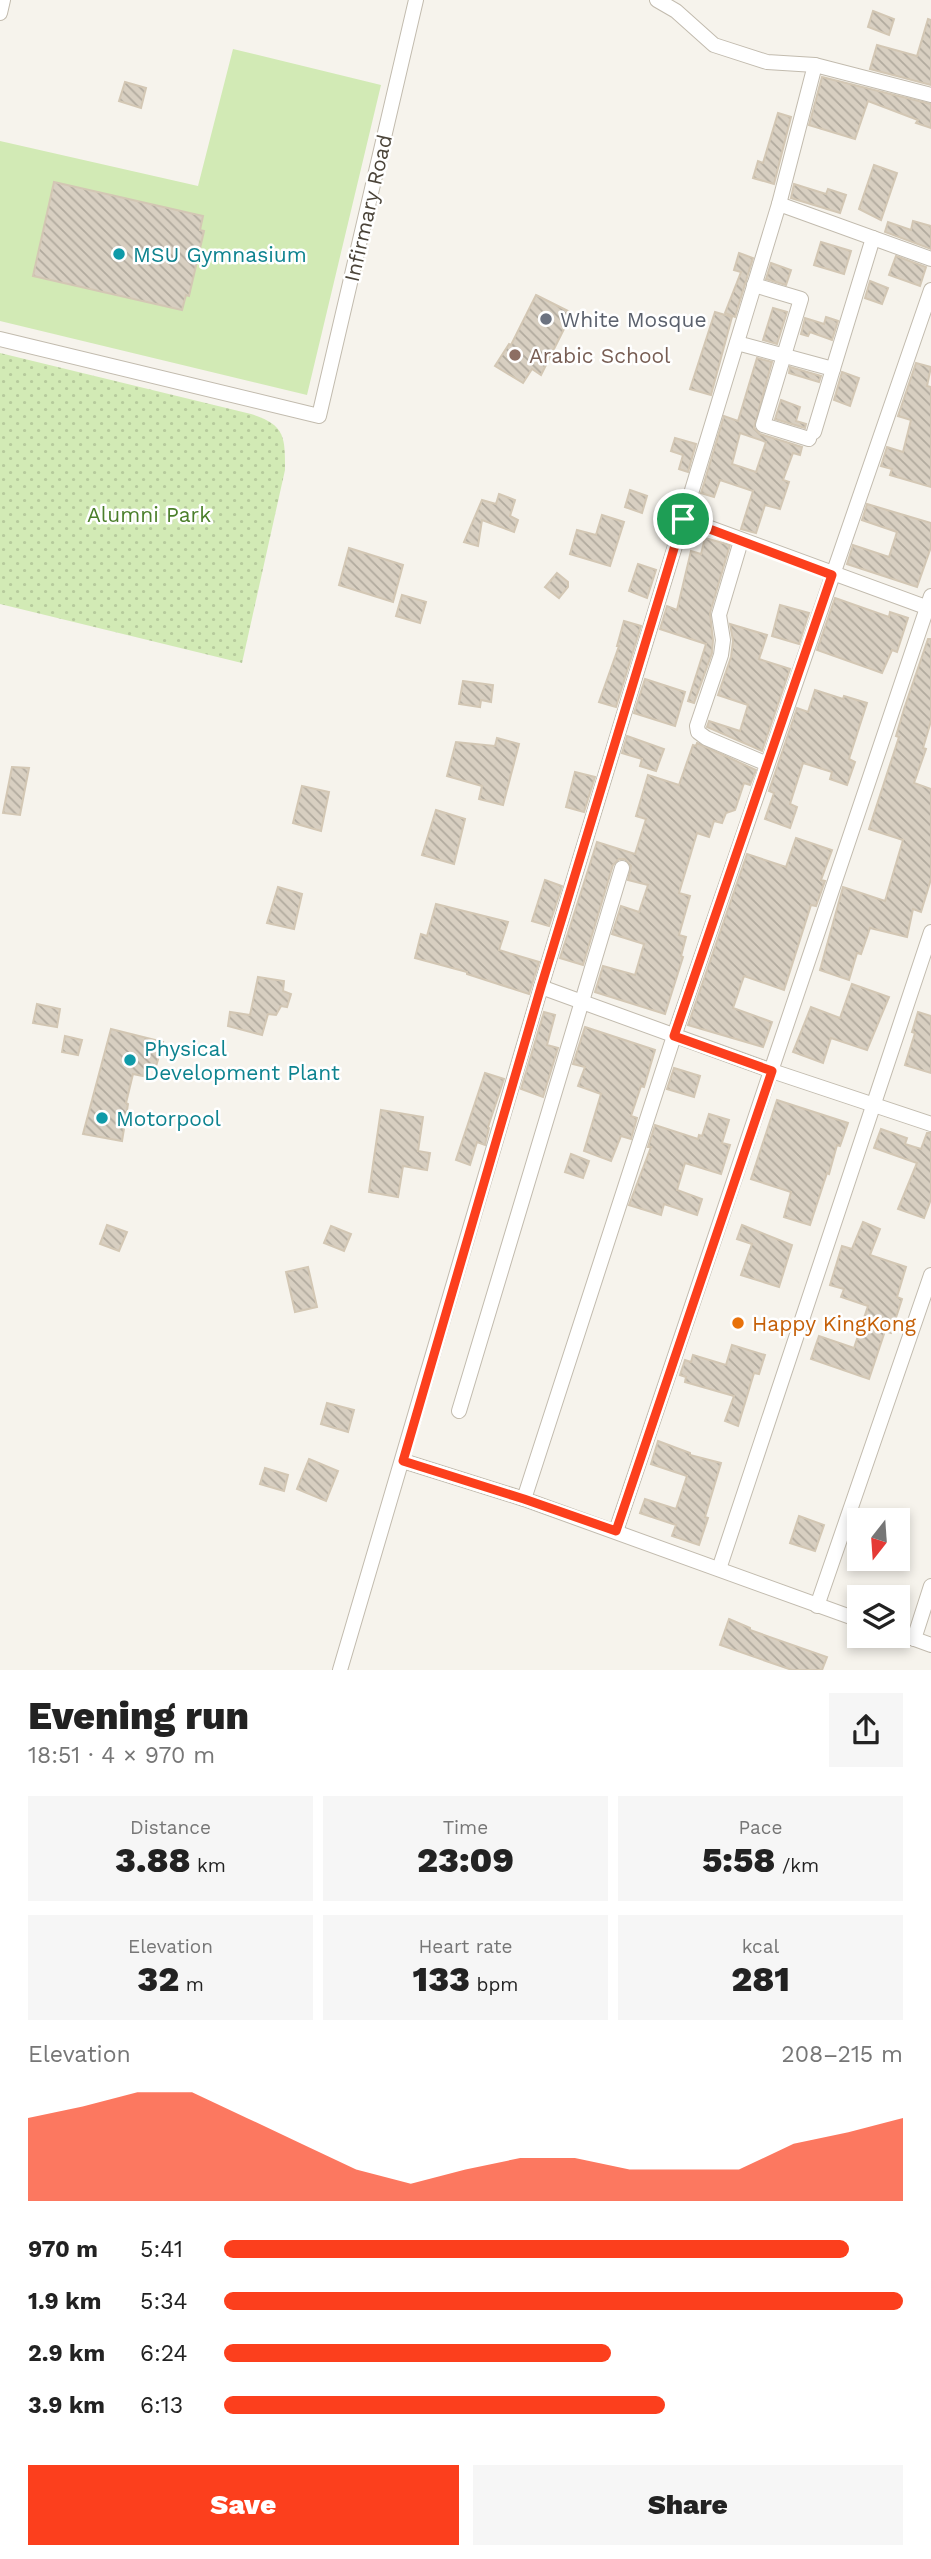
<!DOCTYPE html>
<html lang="en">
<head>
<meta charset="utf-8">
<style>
  :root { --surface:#fff; --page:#f6f6f6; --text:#222; --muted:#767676; --accent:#fc3f1d }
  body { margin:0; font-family:"Work Sans",sans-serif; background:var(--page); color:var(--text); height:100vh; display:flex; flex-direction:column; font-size:26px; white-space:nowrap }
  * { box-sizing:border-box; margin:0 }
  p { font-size:23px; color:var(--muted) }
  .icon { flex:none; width:38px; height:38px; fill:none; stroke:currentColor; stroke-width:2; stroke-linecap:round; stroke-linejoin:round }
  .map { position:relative; height:1670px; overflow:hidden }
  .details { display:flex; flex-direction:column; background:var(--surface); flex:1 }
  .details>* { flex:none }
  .needle { width:46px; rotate:197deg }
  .controls { position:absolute; left:847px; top:1508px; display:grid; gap:14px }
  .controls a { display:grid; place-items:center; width:63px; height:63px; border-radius:0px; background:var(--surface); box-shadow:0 4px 10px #0003; font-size:35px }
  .pin { position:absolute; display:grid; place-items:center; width:60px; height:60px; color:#fff; margin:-30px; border:4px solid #fff; border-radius:50%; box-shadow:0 2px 7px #0007 }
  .round { display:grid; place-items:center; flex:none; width:74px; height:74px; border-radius:0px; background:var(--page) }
  .overview { display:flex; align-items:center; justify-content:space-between; height:119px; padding:0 28px }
  h1 { font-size:38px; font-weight:800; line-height:52px }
  .metrics { display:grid; grid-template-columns:repeat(3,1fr); gap:10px; height:119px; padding:7px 28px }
  .metrics div { display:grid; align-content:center; border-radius:0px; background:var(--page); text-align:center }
  .metrics b { font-size:35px; font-weight:800 }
  .metrics small { font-size:19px; font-weight:400 }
  .metrics p { font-size:19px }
  .chart { height:196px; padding:14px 28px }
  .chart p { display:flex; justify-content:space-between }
  .chart svg { width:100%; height:126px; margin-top:7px; fill:var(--accent); opacity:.7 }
  .primary-button { display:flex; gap:14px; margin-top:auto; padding:14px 28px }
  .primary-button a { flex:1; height:80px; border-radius:0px; background:var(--accent); color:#fff; font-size:28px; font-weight:800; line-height:80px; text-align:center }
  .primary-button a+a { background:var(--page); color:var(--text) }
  ul { padding:0 28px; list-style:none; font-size:23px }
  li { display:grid; grid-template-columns:112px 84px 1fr; align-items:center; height:52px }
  li i { height:18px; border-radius:9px; background:var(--accent) }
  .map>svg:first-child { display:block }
  .grass { fill:#d2eab5 }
  .park { fill:url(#park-dots) }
  .building { fill:url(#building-back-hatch); stroke:#d3c7b4; stroke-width:2; fill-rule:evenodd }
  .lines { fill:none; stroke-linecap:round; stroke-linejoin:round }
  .street-casing { stroke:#c2bbae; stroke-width:16 }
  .street { stroke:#fff; stroke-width:14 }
  .route-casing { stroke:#fff; stroke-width:14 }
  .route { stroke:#fc3f1d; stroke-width:9 }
  .culture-dot { fill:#0f9aa8; stroke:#fff; stroke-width:2.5 }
  .worship-dot { fill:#6b7280; stroke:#fff; stroke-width:2.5 }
  .education-dot { fill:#8d6e63; stroke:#fff; stroke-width:2.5 }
  .food-dot { fill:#e8710a; stroke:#fff; stroke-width:2.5 }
  .labels { text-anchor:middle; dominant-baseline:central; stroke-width:5; stroke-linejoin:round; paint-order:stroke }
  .street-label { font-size:21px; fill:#4b4439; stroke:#fff }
  .culture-label { font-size:21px; fill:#0d838f; stroke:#fff; text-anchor:start }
  .worship-label { font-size:21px; fill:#5b616d; stroke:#fff; text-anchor:start }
  .education-label { font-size:21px; fill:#785e54; stroke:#fff; text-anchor:start }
  .park-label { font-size:21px; fill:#4a7f2a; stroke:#fff }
  .food-label { font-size:21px; fill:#c56008; stroke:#fff; text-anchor:start }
</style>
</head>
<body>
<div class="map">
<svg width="931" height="1670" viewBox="0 0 931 1670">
  <defs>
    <pattern id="park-dots" width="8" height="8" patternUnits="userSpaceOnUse" patternTransform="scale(1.75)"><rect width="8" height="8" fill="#d2eab5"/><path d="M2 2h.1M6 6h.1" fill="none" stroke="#b6ca9c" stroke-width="1.8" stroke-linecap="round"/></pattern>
    <pattern id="building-back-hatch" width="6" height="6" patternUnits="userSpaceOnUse" patternTransform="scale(1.75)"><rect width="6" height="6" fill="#d8cfc1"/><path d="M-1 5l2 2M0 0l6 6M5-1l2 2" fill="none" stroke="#b1aa9e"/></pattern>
  </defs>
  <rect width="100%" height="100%" fill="#f6f3ec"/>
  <polygon class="grass" points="233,49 381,85 307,395 0,321 0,141 198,186"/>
  <path class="park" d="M0,353L251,414C285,425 285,436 285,470L242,663L0,604Z"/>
  <g class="building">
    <polygon points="873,11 894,19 889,35 868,27"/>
    <polygon points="928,19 931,20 931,85 870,69 877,45 917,56"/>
    <polygon points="822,77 931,104 931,128 916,123 918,120 868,101 855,139 809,125"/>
    <polygon points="125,82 146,88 141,108 119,101"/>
    <polygon points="778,113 791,117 774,184 753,178 758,161 763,163"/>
    <polygon points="874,165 897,173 881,220 859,209"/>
    <polygon points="54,182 203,216 200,230 204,231 189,296 186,295 182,310 33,276"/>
    <polygon points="794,184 826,194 828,189 846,195 840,213 791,198"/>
    <polygon points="913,221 931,226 931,249 885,232 888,222 911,230"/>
    <polygon points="821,242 851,251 844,274 814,265"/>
    <polygon points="739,253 753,258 735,317 725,313 741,272 734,270"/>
    <polygon points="896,256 926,267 920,286 889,275"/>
    <polygon points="771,263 791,270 786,285 766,279"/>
    <polygon points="870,281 888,288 882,304 865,298"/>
    <polygon points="536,295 572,313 541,375 532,369 523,383 495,366 509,344 511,345"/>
    <polygon points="773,308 787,312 777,344 763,340"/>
    <polygon points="715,312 732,317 711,395 690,389"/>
    <polygon points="826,317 838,321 832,340 810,332 808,336 801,334 805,318 824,324"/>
    <path d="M757,358L772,362L754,428L760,434L802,447L800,455L793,453L783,480L789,482L780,509L765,505L756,533L741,529L753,491L720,480L714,497L701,493L724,416L738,421ZM740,433L766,442L756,472L732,464Z"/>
    <polygon points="916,363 931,367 927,386 931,387 931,487 890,475 892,469 881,466 887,447 903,452 911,420 898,416"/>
    <polygon points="790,367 821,376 819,382 789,373"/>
    <polygon points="842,372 859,378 850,406 834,400"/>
    <polygon points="781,400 800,407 796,421 806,424 805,428 775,419"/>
    <polygon points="675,438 696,444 688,472 679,469 683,455 671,451"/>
    <polygon points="630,490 647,496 642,513 625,507"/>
    <polygon points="499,494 515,500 510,516 518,520 514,532 482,520 478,546 464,542 482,500 496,504"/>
    <polygon points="867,504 931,523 931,547 917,587 847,564 853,545 889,557 897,532 862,520"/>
    <polygon points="602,515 624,522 610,566 570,554 577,530 596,535"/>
    <polygon points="705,538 730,545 710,613 713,640 712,653 694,703 688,701 706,644 660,629 667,606 677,610 691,551 701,554"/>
    <polygon points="349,548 403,565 393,602 339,585"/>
    <polygon points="638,564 656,570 647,598 629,591"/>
    <polygon points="557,573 568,582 568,587 559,598 545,587"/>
    <polygon points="402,595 426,602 420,623 396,616"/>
    <polygon points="835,598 889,617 890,612 908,618 897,652 892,650 882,673 817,650"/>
    <polygon points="780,605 809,613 799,644 772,636"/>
    <polygon points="624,621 641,626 616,707 599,702 619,646 617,646"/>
    <polygon points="730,624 767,635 759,659 790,669 762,751 707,727 709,721 740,731 748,705 718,695 731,657 733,641"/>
    <polygon points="928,639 931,639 931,721 923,748 926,749 914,783 931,789 931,879 921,912 913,909 907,937 870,928 861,954 857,953 849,980 820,970 843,887 885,901 903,840 869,829 899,737 896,736 904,709"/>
    <polygon points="645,679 685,692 675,726 634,713"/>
    <polygon points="463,681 493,685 491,702 481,700 480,707 459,704"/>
    <polygon points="815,690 843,699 844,696 867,703 849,759 855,762 847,785 830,779 832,772 803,763 790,804 797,807 790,828 765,819 774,793 769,791 797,708 808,712"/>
    <polygon points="627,736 664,749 656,771 640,766 642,759 622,753"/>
    <polygon points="497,738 519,744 503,805 479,799 482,786 447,776 456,742 495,746"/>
    <polygon points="697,743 756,770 750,785 744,783 735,810 726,813 722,823 714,821 709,837 697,833 679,893 690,896 679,935 686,937 681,956 683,957 665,1014 595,992 603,966 635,975 644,944 612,934 621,906 639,912 648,885 628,880 631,866 625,859 619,859 613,865 583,965 560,958 597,842 635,854 646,819 636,816 648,775 679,785 693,745 696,746"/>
    <polygon points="12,767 29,768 20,815 3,813"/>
    <polygon points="575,772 595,777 584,812 566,807"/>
    <polygon points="302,786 329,792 321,831 293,823"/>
    <polygon points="436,810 465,819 454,864 422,855"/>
    <polygon points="796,838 832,850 821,880 825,881 816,906 811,905 784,990 744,976 733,1008 772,1022 763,1047 688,1025 747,854 786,867"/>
    <polygon points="545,880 562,886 549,926 532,921"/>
    <polygon points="278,887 302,894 294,929 267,923"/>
    <polygon points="436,904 508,922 499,950 539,962 529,994 467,974 467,972 415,958 421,934 427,936"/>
    <polygon points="258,977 284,981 283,991 291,994 287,1007 281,1006 276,1015 268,1014 262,1035 228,1026 230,1012 250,1015"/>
    <polygon points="852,984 889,997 867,1050 831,1038 823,1063 793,1052 811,1007 840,1018"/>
    <polygon points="37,1004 60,1009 57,1027 33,1023"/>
    <polygon points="544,1012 555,1015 547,1045 558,1048 543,1097 521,1089"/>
    <polygon points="918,1012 931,1016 931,1073 905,1065 915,1033 912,1032"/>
    <polygon points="585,1027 655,1050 644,1087 641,1086 631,1116 637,1118 631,1139 621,1136 611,1161 584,1151 601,1094 578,1086 585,1067 573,1064"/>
    <polygon points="111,1029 163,1042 155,1070 146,1067 143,1076 133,1074 126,1103 128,1104 122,1141 83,1134"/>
    <polygon points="65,1036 82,1040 78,1055 62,1052"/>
    <polygon points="674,1068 700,1076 694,1097 667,1089"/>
    <polygon points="485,1073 504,1079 488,1127 489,1128 485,1145 477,1142 470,1165 456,1160"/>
    <polygon points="777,1100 848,1123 840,1146 837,1145 829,1174 827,1173 810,1225 784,1217 791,1192 751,1179"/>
    <polygon points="381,1110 423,1117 418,1151 430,1153 427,1170 403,1166 398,1197 369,1192"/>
    <polygon points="709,1114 729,1120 722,1143 730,1145 721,1174 685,1163 677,1190 702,1199 697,1215 664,1204 661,1215 629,1205 651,1147 648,1147 655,1125 698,1139 699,1135 702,1136"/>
    <polygon points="881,1129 907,1138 905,1144 921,1149 927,1133 931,1133 931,1199 924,1218 898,1209 917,1163 874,1148"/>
    <polygon points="571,1154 589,1161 583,1178 565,1172"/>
    <polygon points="863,1222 880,1229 870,1255 906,1267 897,1297 902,1299 891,1333 885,1331 869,1379 811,1359 819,1336 854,1348 868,1306 841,1297 844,1289 830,1285 842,1246 852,1249"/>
    <polygon points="107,1225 127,1232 119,1251 100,1244"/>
    <polygon points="742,1225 792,1245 779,1287 741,1275 752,1244 737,1239"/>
    <polygon points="331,1226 351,1234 344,1251 324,1243"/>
    <polygon points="308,1267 317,1307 295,1312 286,1272"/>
    <polygon points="732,1345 765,1355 759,1374 754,1373 738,1426 725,1421 734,1396 685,1382 686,1377 680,1375 685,1360 691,1362 693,1355 726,1365"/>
    <polygon points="327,1403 354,1410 348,1432 321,1424"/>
    <polygon points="658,1441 690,1453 690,1455 721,1463 705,1517 708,1518 699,1545 672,1536 676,1525 640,1513 645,1499 676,1509 687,1476 651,1464"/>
    <polygon points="309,1459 338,1471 326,1501 297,1489"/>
    <polygon points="265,1468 288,1475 284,1491 260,1484"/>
    <polygon points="799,1516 824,1525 815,1551 790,1543"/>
    <polygon points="729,1619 750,1628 750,1630 827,1657 822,1670 792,1670 720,1645"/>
  </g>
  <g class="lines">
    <defs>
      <g id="street">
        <polyline points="657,0 676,11 714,45 767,62 815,65 931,95"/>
        <polyline points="0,13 3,0"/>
        <polyline points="779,204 815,65"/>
        <polyline points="754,285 801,299 763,425 809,439"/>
        <polyline points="0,339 319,416 416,0"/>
        <polyline points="737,343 833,369 814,432"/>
        <polyline points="833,369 873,238"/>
        <polyline points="683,518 931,609"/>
        <polyline points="741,541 719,615 723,640 721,655 697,726 698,732 706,738 767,764"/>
        <polyline points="541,987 772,1071 931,1124"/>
        <polyline points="459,1411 622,868"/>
        <polyline points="403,1461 524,1499 859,1620"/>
        <polyline points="524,1499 674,1036 931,290"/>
        <polyline points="616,1531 931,596"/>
        <polyline points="719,1569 931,932"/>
        <polyline points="817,1606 931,1275"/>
        <polyline points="898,1633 931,1645"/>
        <polyline points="914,1639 931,1586"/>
        <polyline points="340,1670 541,987 779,204 931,259"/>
      </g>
    </defs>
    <use href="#street" class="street-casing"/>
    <use href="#street" class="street"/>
  </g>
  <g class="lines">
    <defs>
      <polygon id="route" points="683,519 832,575 674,1036 772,1071 616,1531 524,1499 403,1461 541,987"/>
    </defs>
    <use href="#route" class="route-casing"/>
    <use href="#route" class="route"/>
  </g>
  <g class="culture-dot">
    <circle cx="119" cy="254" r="7"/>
    <circle cx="130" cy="1060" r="7"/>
    <circle cx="102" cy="1118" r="7"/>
  </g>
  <circle class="worship-dot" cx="546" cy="319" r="7"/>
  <circle class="education-dot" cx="515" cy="355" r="7"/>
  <circle class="food-dot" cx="738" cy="1323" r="7"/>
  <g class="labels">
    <g class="street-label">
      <text transform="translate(368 208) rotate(-77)">Infirmary Road</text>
    </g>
    <g class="culture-label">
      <text x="133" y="254">MSU Gymnasium</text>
      <text x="144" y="1048">Physical<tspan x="144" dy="24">Development Plant</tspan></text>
      <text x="116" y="1118">Motorpool</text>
    </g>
    <g class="worship-label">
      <text x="560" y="319">White Mosque</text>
    </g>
    <g class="education-label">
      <text x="529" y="355">Arabic School</text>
    </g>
    <g class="park-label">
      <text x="149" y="514">Alumni Park</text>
    </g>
    <g class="food-label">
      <text x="752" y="1323">Happy KingKong</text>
    </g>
  </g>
</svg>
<div class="controls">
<a><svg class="needle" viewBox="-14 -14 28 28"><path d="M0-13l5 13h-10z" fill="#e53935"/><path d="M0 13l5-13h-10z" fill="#767676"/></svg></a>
<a><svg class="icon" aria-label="layers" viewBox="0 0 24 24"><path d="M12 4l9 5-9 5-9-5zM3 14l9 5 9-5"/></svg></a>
</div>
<div class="pin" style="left:683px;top:519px;background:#1e9e55"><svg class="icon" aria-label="arrive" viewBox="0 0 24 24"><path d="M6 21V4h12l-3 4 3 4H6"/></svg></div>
</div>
<section class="details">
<div class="overview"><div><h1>Evening run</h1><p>18:51 · 4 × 970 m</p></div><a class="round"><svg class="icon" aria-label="share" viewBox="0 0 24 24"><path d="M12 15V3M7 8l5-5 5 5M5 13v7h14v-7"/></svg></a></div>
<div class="metrics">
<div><p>Distance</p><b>3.88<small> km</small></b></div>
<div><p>Time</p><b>23:09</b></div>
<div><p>Pace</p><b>5:58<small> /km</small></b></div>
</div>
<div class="metrics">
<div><p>Elevation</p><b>32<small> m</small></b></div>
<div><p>Heart rate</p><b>133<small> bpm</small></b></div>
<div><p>kcal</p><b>281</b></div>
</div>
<div class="chart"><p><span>Elevation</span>208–215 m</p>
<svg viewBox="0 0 160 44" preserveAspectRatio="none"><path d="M0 44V15L10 11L20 6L30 6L40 15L50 24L60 33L70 38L80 33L90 29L100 29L110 33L120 33L130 33L140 24L150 20L160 15V44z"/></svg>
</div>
<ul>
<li><b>970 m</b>5:41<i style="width:92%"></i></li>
<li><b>1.9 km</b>5:34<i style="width:100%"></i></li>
<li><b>2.9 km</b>6:24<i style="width:57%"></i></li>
<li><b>3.9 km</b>6:13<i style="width:65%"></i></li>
</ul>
<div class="primary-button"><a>Save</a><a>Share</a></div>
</section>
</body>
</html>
